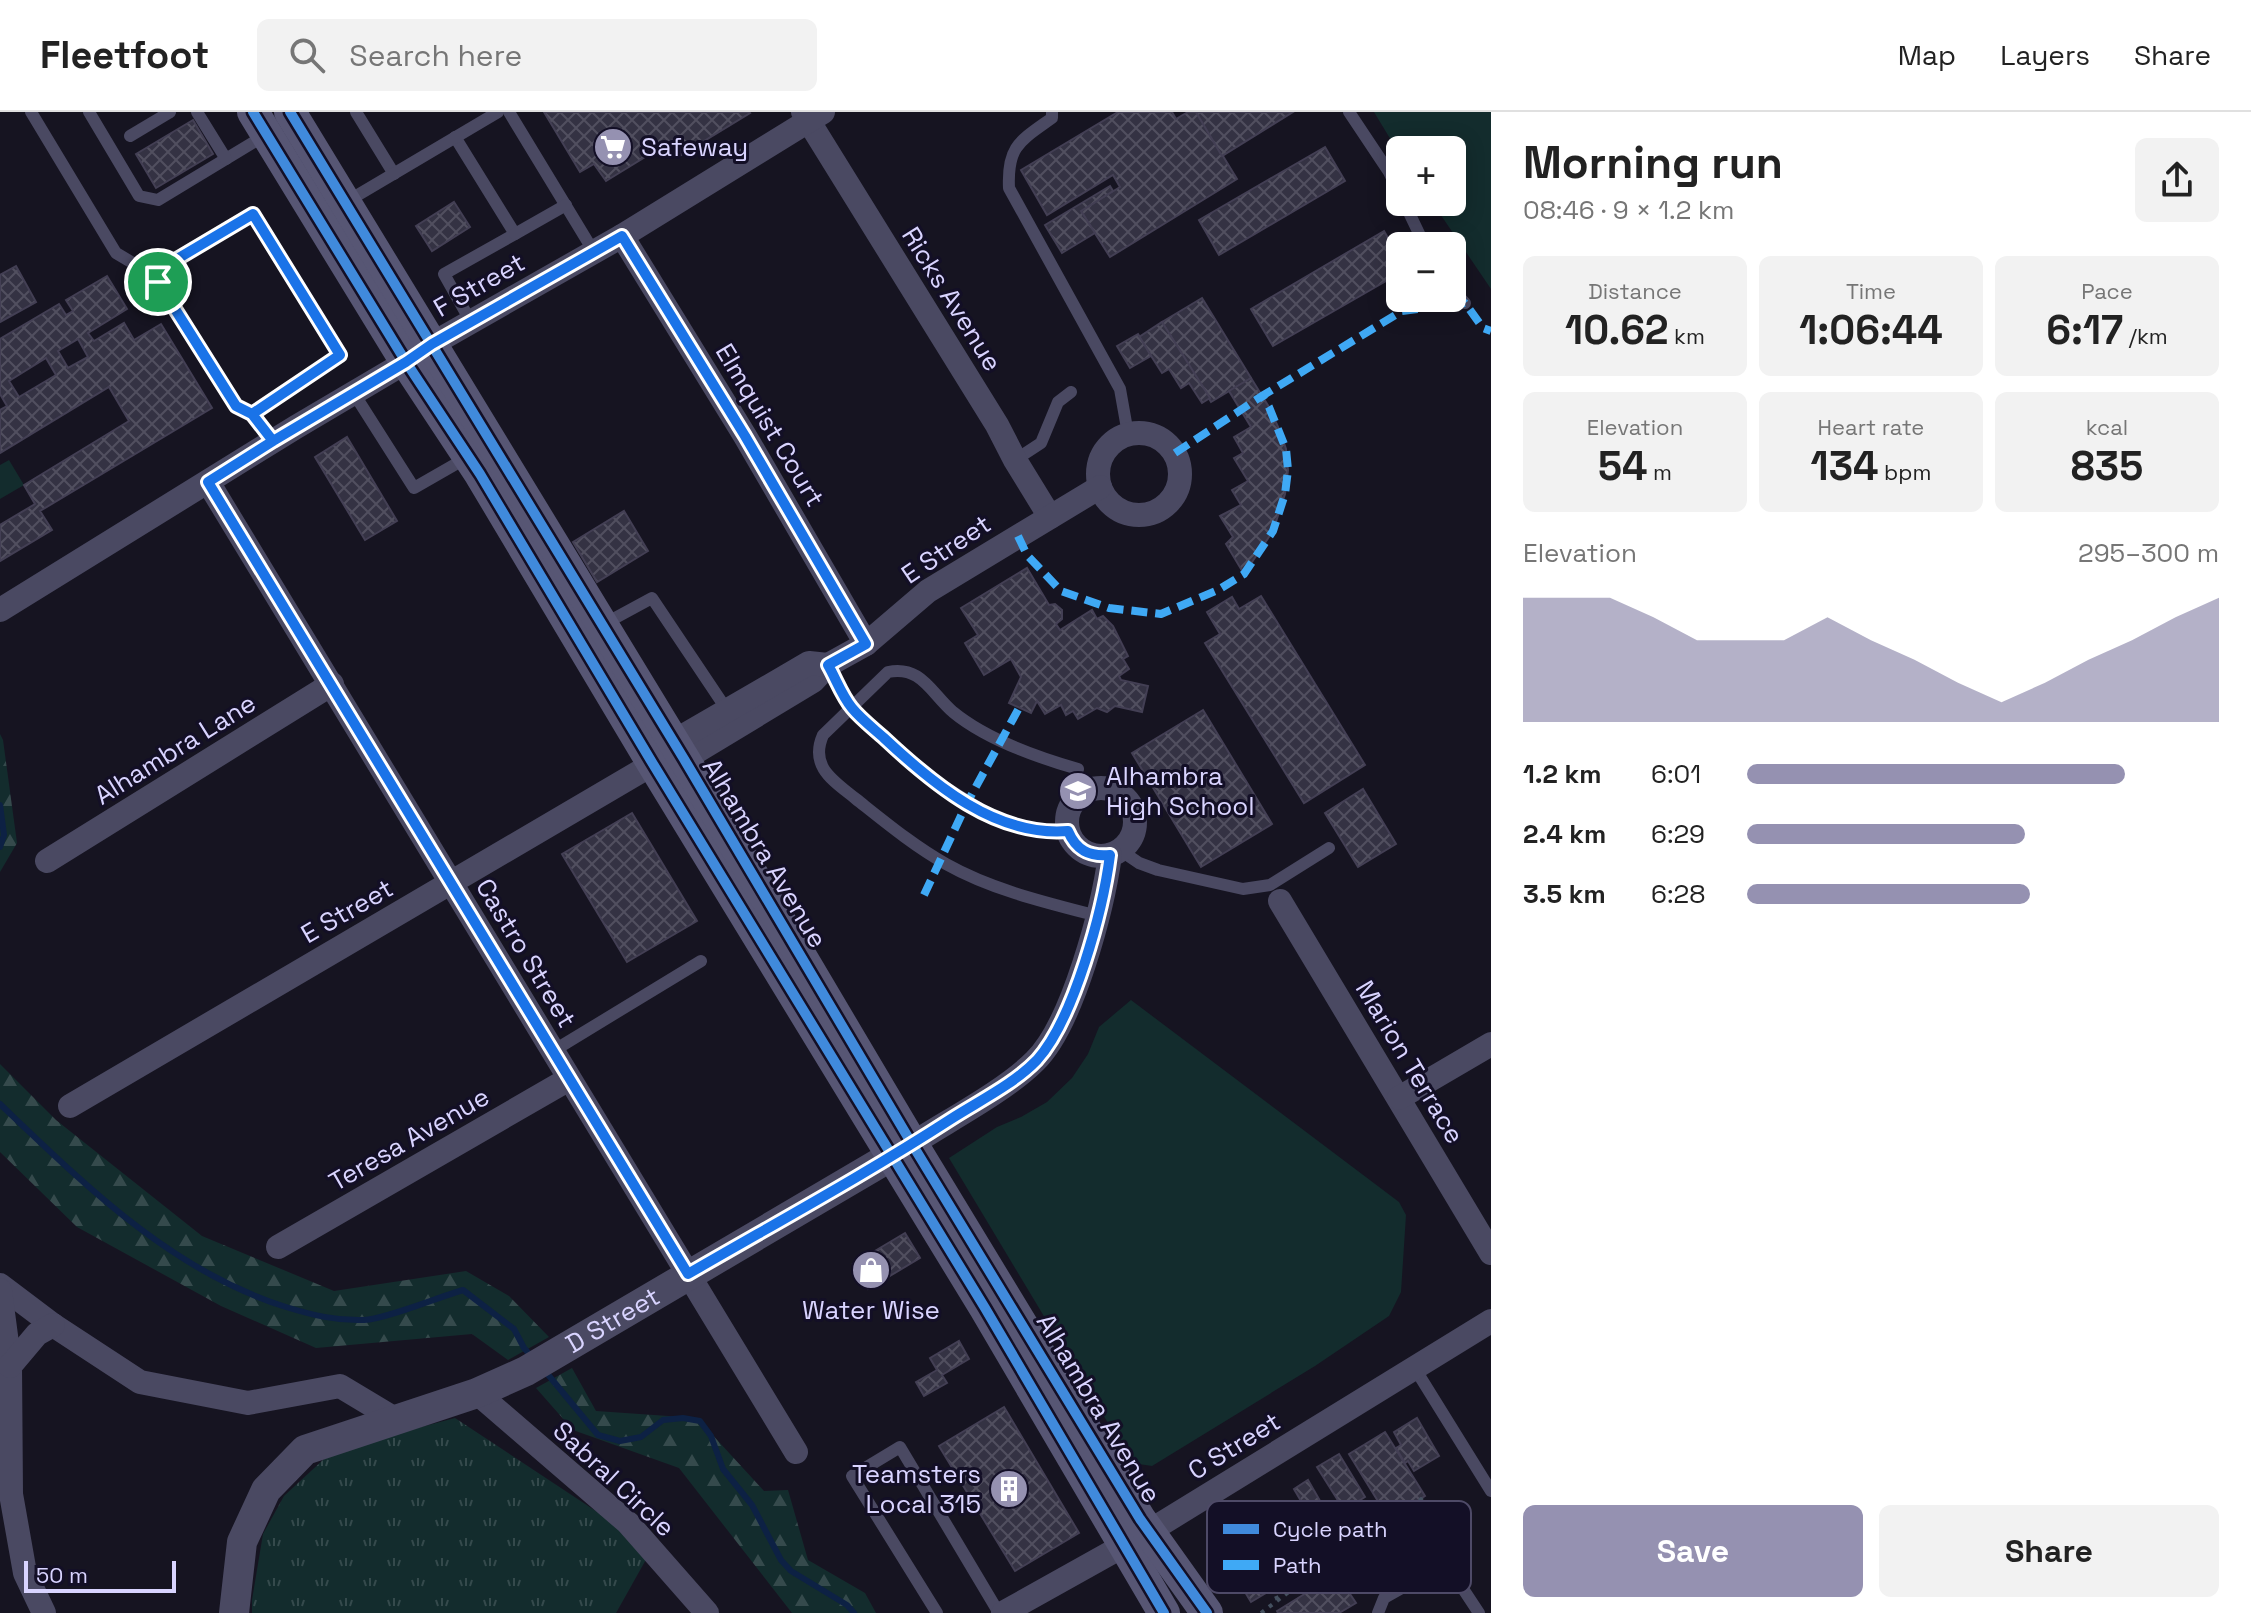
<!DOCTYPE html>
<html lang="en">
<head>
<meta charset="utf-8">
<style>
  :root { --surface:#fff; --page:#f2f2f2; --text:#222; --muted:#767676; --line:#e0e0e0; --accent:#9591b1 }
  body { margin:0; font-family:"Space Grotesk",sans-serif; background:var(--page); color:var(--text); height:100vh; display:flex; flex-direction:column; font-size:30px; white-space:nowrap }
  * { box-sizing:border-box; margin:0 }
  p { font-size:26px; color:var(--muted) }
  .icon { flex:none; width:44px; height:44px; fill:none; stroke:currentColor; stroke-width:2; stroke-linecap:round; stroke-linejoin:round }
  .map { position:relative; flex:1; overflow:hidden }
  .details { display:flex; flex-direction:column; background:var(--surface); width:760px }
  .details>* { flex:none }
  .fabs { position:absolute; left:1386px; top:24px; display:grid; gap:16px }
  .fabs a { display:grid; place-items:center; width:80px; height:80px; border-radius:12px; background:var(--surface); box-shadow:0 4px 20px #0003; font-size:40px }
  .scale { position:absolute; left:24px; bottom:20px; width:152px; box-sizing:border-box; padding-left:8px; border:4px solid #d9d4ff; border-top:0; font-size:22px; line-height:28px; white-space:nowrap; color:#d9d4ff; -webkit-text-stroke:6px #130f26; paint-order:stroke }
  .pin { position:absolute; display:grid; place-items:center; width:68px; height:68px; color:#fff; margin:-34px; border:4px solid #fff; border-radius:50%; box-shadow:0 2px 8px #0007 }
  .round { display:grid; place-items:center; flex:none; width:84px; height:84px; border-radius:12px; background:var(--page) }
  .headline { display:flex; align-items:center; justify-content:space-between; height:136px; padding:0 32px }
  h1 { font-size:44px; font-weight:600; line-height:60px }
  .metrics { display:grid; grid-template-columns:repeat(3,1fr); gap:12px; height:136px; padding:8px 32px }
  .metrics div { display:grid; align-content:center; border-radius:12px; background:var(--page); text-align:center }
  .metrics b { font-size:40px; font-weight:600 }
  .metrics small { font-size:22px; font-weight:400 }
  .metrics p { font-size:22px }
  .chart { height:224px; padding:16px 32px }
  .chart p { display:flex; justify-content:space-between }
  .chart svg { width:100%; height:144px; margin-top:8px; fill:var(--accent); opacity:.7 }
  .button { display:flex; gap:16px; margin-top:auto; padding:16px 32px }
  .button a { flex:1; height:92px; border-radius:12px; background:var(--accent); color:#fff; font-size:32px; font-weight:600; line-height:92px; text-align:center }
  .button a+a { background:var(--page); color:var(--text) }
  ul { padding:0 32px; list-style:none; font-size:26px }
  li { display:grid; grid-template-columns:128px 96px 1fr; align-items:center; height:60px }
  li i { height:20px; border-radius:10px; background:var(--accent) }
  header { display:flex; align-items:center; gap:48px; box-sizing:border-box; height:112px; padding:0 40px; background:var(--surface); border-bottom:2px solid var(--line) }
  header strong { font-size:38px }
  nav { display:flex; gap:44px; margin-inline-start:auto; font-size:28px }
  .search { width:560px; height:72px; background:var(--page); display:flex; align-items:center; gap:20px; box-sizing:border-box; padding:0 28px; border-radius:12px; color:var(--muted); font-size:30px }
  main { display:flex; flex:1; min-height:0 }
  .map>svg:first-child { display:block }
  .grass { fill:url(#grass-tufts) }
  .forest { fill:url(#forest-firs) }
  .pitch { fill:#132c2d }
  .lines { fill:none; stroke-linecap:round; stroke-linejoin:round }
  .stream { stroke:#0d2144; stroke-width:6 }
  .building { fill:url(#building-cross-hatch); stroke:#433f54; stroke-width:2; fill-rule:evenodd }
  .path { stroke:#44505f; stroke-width:4; stroke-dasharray:4 6; stroke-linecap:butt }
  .service { stroke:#4a4962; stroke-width:12 }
  .minor { stroke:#4a4962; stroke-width:24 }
  .tertiary { stroke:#4a4962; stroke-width:30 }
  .secondary { stroke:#575674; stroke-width:32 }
  .quiet { stroke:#3fa9f5; stroke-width:8; stroke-dasharray:16 8; stroke-linecap:butt }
  .cycleway-casing { stroke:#130f26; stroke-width:15 }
  .cycleway { stroke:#408adc; stroke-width:10 }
  .route-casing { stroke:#fff; stroke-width:16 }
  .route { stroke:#1a73e8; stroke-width:10 }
  .labels { text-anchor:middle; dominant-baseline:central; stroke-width:6; stroke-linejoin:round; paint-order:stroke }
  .poi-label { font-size:26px; fill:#d9d4ff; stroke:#130f26; text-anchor:start }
  .street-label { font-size:26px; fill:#d9d4ff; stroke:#130f26 }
  .key { fill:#130f26; stroke:#4e4a67; stroke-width:2 }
  .key-label { font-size:22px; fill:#d9d4ff }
</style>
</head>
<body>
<header>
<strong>Fleetfoot</strong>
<div class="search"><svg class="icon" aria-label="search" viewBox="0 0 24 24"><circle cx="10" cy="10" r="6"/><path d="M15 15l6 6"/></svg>Search here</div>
<nav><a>Map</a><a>Layers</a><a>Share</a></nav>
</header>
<main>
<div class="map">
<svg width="1491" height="1501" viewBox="0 0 1491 1501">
  <defs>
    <pattern id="grass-tufts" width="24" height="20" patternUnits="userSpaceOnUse" patternTransform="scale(2)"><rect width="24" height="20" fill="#132c2d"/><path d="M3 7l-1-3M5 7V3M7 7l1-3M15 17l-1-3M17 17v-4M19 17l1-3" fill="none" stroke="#354a4c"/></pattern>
    <pattern id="forest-firs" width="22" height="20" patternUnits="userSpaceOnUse" patternTransform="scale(2)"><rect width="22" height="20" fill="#132c2d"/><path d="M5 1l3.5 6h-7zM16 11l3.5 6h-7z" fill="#354a4c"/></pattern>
    <pattern id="building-cross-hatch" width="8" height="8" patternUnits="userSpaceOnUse" patternTransform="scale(2)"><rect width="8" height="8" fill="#343243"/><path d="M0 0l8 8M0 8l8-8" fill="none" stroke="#514f5f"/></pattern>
  </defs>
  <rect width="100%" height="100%" fill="#161421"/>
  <polygon class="grass" points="455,1306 623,1417 648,1444 616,1501 252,1501 252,1488 263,1422 284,1384 324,1347 376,1327"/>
  <g class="forest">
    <polygon points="0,622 3,628 17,731 0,760"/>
    <polygon points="0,952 56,1008 202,1124 334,1179 466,1159 509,1184 549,1225 508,1248 472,1222 316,1236 221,1194 77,1115 0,1040"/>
    <polygon points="572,1256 596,1299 697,1306 764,1379 788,1378 808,1448 865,1481 876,1501 792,1501 679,1356 573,1318 536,1276"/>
  </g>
  <g class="pitch">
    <polygon points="1374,0 1491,0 1491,177 1432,90 1452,90 1452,38 1400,38 1400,43"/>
    <polygon points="9,348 24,373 0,387 0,353"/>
    <polygon points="1131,888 1399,1090 1406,1103 1401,1180 1389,1204 1315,1254 1152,1354 1132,1351 949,1046 997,1015 1021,1005 1047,990 1072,966 1088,942 1099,915"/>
  </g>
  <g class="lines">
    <g class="stream">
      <polyline points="0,693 4,723 0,735"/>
      <path d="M0,992C85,1073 171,1159 286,1195C312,1203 336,1209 364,1208C386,1207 439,1185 463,1178L514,1217L524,1236L532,1245"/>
      <polyline points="545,1259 598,1323 620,1329 641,1325 663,1308 683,1306 700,1309 711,1324 723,1357 752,1393 781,1448 791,1459 847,1493 854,1501"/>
    </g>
  </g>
  <g class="building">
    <polygon points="544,0 749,0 750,1 681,43 673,28 606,69 594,52 580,60"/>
    <polygon points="1118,0 1172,0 1176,7 1188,0 1196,0 1237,67 1110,145 1081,99 1120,75 1113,63 1047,103 1021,58"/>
    <polygon points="1196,0 1293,0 1222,44"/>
    <polygon points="193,8 213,42 156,76 136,42"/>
    <polygon points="1325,35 1345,69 1219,143 1199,108"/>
    <polygon points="1110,74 1113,79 1081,99 1095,121 1062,141 1045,113"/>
    <polygon points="454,90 470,115 432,139 416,114"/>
    <polygon points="1384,119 1400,147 1400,161 1273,234 1251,197"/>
    <polygon points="16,154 36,190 0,210 0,163"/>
    <path d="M107,164L127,197L88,221L94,229L124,211L134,228L161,212L212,296L40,399L52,418L0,449V413L35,392L24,373L129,309L109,275L0,341V298L7,294L0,282V227L59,192L66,203L73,199L66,188ZM78,227L88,245L68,256L58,239ZM46,246L56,263L19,285L9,269Z"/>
    <polygon points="1202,186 1251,266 1211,290 1162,210"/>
    <polygon points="1162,210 1210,286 1202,291 1189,271 1181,276 1169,257 1162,261 1139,225"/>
    <polygon points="1138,222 1151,244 1130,256 1117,234"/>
    <polygon points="1251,266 1269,295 1280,319 1286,337 1288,358 1285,382 1273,419 1244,462 1226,432 1233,425 1220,404 1241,393 1232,378 1248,369 1234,346 1243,341 1234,325 1251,315 1229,279"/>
    <polygon points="347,325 397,409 365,428 315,345"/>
    <polygon points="624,399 648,439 597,470 573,430"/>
    <polygon points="1027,456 1049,493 1055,492 1062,498 1062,507 1056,512 1060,518 1092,498 1097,507 1103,504 1113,514 1128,544 1123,547 1129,557 1119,564 1121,568 1148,574 1142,600 1115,594 1107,600 1097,596 1078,607 1073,599 1066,603 1061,593 1045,602 1037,589 1031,601 1009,591 1021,565 1011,547 984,563 965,531 978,523 961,496"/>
    <polygon points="1261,484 1365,653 1304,691 1205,531 1220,522 1207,500 1232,485 1239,497"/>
    <polygon points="1203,598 1272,712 1201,755 1132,641"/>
    <polygon points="1363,677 1396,732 1358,755 1325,701"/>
    <polygon points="632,701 697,809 627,850 562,742"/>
    <polygon points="905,1121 920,1146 868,1177 853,1152"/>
    <polygon points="959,1229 969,1247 942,1263 947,1271 924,1284 916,1270 937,1258 930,1246"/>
    <polygon points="1004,1295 1079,1421 1015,1459 939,1334"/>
    <polygon points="1417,1306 1439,1344 1414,1359 1408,1349 1405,1351 1396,1336 1401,1333 1394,1320"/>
    <polygon points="1385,1320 1425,1384 1389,1407 1349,1342"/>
    <polygon points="1339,1342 1365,1385 1344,1398 1317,1355"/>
    <polygon points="1308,1368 1327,1401 1317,1406 1320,1411 1308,1417 1294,1393 1301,1389 1294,1377"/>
    <polygon points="1241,1430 1271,1478 1251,1490 1222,1442"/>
    <polygon points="1366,1437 1377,1456 1356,1469 1360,1476 1350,1482 1356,1491 1339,1501 1278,1501 1277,1499 1332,1465 1329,1459"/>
  </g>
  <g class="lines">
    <g class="path">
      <polyline points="1244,1422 1264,1455 1278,1489"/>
      <polyline points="1261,1501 1323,1454 1355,1439 1381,1435 1413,1400 1421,1387 1452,1420"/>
    </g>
    <g class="service">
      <polyline points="31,0 116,141 143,157 158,170 236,294 252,302 273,329"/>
      <polyline points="89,0 139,84 158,88 264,24"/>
      <polyline points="197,0 226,47"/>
      <polyline points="356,0 394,62"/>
      <polyline points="509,0 594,140"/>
      <path d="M1052,0V6C1020,29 1007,34 1009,76L1120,277L1128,322"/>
      <polyline points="1349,0 1389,60 1400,83"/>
      <polyline points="130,24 170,0"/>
      <polyline points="455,25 515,122 444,162 471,210"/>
      <polyline points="346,90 498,0"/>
      <polyline points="1404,90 1425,134"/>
      <polyline points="515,122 566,93"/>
      <polyline points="150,163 253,102 340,243 252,302"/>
      <polyline points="1452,177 1465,191"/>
      <polyline points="353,280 414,376 468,345"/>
      <polyline points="1015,348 1041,331 1058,290 1071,280"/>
      <polyline points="604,512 652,486 727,598"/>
      <polyline points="828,553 852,596 922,661 1002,710 1048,721 1068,719"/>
      <path d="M1078,657C1036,645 987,628 953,600C931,581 921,553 888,560L823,623C809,655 834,669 856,687C885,710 914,734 946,752C992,778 1048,791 1098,804"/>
      <polyline points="1120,738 1139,751 1158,758 1243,777 1270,773 1329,736"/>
      <polyline points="553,939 701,849"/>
      <polyline points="1414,1255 1491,1379"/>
      <polyline points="937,1501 852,1364 900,1335 999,1501"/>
      <polyline points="1378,1501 1384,1486 1446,1451 1479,1501"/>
    </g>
    <g class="minor">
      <polyline points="803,0 997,313 1015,348 1050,405"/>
      <polyline points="622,124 745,324 866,532"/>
      <circle cx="1139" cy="362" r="41"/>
      <polyline points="208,370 796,1340"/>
      <polyline points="0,498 296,315 406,250 432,232 622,124 823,0"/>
      <polyline points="669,649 684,647 813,569 828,553 866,532 928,479 1100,375"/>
      <circle cx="1101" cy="710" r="34"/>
      <polyline points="47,749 332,572"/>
      <polyline points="1280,789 1491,1141"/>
      <polyline points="1399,986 1491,932"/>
      <polyline points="70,994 653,652 673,630 809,551 828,553"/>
      <path d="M912,1032C949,1008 1005,979 1035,949C1073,912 1103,795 1110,743"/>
      <polyline points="278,1135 569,967"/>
      <polyline points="0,1173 53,1213 140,1270 248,1291 340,1274 395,1307"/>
      <polyline points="0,1178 10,1254 11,1382 25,1461 44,1501"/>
      <polyline points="10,1254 37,1222 53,1213"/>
      <polyline points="477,1281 628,1411 707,1501"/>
      <polyline points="1003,1501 1148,1420 1491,1209"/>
    </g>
    <path class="tertiary" id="s1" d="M234,1501L242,1430L266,1378L305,1338L477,1281L526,1259L912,1032"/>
    <g class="secondary">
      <polyline points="253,0 406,250 480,362 653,652 985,1196 1164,1501"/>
      <polyline points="290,0 684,647 912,1032 1140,1407 1207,1501"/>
    </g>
    <g class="quiet">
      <polyline points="1175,341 1262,284"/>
      <polyline points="1018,424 1027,443 1061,479 1109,496 1161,502 1218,478 1244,462 1273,419 1285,382 1288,358 1286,337 1269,295 1262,284 1402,199 1465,191 1483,216 1491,219"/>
      <polyline points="924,783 967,691 1019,596"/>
    </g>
    <defs>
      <g id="cycleway">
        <polyline points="253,0 406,250 480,362 653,652 985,1196 1164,1501"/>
        <polyline points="290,0 684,647 912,1032 1140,1407 1207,1501"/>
      </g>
    </defs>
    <use href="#cycleway" class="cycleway-casing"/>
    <use href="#cycleway" class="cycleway"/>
  </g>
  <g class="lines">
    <defs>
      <path id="route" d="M158,170L236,294L252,302L273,329L208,370L688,1162C776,1111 866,1062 951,1007C979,989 1014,972 1037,948C1074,907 1103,798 1110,743C1089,745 1076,738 1068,719C996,725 933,672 884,626C874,617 861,607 852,596C842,584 836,567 828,553L866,532L745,324L622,124L432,232L406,250L273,329L252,302L340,243L253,102L150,163L158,170"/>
    </defs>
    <use href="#route" class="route-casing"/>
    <use href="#route" class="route"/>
  </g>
  <defs>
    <symbol id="supermarket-disc" viewBox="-11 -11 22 22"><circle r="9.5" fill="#9591b1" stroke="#130f26"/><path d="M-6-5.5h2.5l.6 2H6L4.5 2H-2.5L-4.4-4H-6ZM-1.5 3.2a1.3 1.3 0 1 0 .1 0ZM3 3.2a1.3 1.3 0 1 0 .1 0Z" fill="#fff"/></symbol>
    <symbol id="school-disc" viewBox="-11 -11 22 22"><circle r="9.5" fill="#9591b1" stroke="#130f26"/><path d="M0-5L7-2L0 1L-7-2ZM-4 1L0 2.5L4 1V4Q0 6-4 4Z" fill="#fff"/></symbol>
    <symbol id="shop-disc" viewBox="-11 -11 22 22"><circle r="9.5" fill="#9591b1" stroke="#130f26"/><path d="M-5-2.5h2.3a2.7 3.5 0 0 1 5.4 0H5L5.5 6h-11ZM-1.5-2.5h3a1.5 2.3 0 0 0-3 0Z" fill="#fff"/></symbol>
    <symbol id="building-disc" viewBox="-11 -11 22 22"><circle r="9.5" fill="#9591b1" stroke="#130f26"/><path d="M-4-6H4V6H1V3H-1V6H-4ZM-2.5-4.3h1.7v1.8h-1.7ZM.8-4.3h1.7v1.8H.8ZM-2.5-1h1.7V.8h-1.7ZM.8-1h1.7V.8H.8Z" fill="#fff"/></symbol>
  </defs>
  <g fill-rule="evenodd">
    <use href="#supermarket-disc" x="591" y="13" width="44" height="44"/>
    <use href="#school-disc" x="1056" y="657" width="44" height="44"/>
    <use href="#shop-disc" x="849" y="1136" width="44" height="44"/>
    <use href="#building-disc" x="987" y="1355" width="44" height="44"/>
  </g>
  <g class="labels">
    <g class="poi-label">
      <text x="641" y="35">Safeway</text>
      <text x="1106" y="664">Alhambra<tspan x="1106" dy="30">High School</tspan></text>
      <text x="871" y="1198" text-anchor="middle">Water Wise</text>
      <text x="981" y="1362" text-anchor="end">Teamsters<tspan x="981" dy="30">Local 315</tspan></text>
    </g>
    <g class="street-label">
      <text transform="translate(479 173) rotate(-30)">F Street</text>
      <text transform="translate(952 187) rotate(58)">Ricks Avenue</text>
      <text transform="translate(770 313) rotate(59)">Elmquist Court</text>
      <text transform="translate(946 437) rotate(-34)">E Street</text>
      <text transform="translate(175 637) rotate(-32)">Alhambra Lane</text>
      <text transform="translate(765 741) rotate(59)">Alhambra Avenue</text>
      <text transform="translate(347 799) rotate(-30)">E Street</text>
      <text transform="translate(526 841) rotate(59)">Castro Street</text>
      <text transform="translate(1410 950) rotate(59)">Marion Terrace</text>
      <text transform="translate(409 1027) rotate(-30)">Teresa Avenue</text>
      <text stroke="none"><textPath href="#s1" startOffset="520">D Street</textPath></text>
      <text transform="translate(1099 1296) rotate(59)">Alhambra Avenue</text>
      <text transform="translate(1234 1334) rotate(-32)">C Street</text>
      <text transform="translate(614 1367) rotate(43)">Sabral Circle</text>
    </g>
  </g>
  <rect x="1207" y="1389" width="264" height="92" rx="12" class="key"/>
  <rect x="1223" y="1412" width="36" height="10" fill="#408adc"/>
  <rect x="1223" y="1448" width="36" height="10" fill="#3fa9f5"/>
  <g class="key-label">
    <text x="1273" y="1425">Cycle path</text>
    <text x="1273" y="1461">Path</text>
  </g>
</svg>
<div class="fabs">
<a>+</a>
<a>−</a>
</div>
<div class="scale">50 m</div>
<div class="pin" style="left:158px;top:170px;background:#1e9e55"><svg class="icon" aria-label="arrive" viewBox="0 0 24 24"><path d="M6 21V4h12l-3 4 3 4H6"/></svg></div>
</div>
<section class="details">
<div class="headline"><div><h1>Morning run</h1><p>08:46 · 9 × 1.2 km</p></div><a class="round"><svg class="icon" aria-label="share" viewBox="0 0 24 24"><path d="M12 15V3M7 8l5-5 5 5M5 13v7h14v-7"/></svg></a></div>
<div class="metrics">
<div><p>Distance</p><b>10.62<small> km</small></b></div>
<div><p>Time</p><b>1:06:44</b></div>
<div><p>Pace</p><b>6:17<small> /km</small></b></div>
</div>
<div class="metrics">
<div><p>Elevation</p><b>54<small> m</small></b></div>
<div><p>Heart rate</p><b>134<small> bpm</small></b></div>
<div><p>kcal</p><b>835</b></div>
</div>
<div class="chart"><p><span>Elevation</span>295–300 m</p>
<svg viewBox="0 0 160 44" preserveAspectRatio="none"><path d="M0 44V6L10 6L20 6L30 12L40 19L50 19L60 19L70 12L80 19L90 25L100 32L110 38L120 32L130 25L140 19L150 12L160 6V44z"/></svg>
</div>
<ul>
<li><b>1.2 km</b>6:01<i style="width:80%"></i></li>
<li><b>2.4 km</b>6:29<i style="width:59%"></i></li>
<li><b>3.5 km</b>6:28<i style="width:60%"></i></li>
</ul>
<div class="button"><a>Save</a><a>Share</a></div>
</section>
</main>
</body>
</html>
